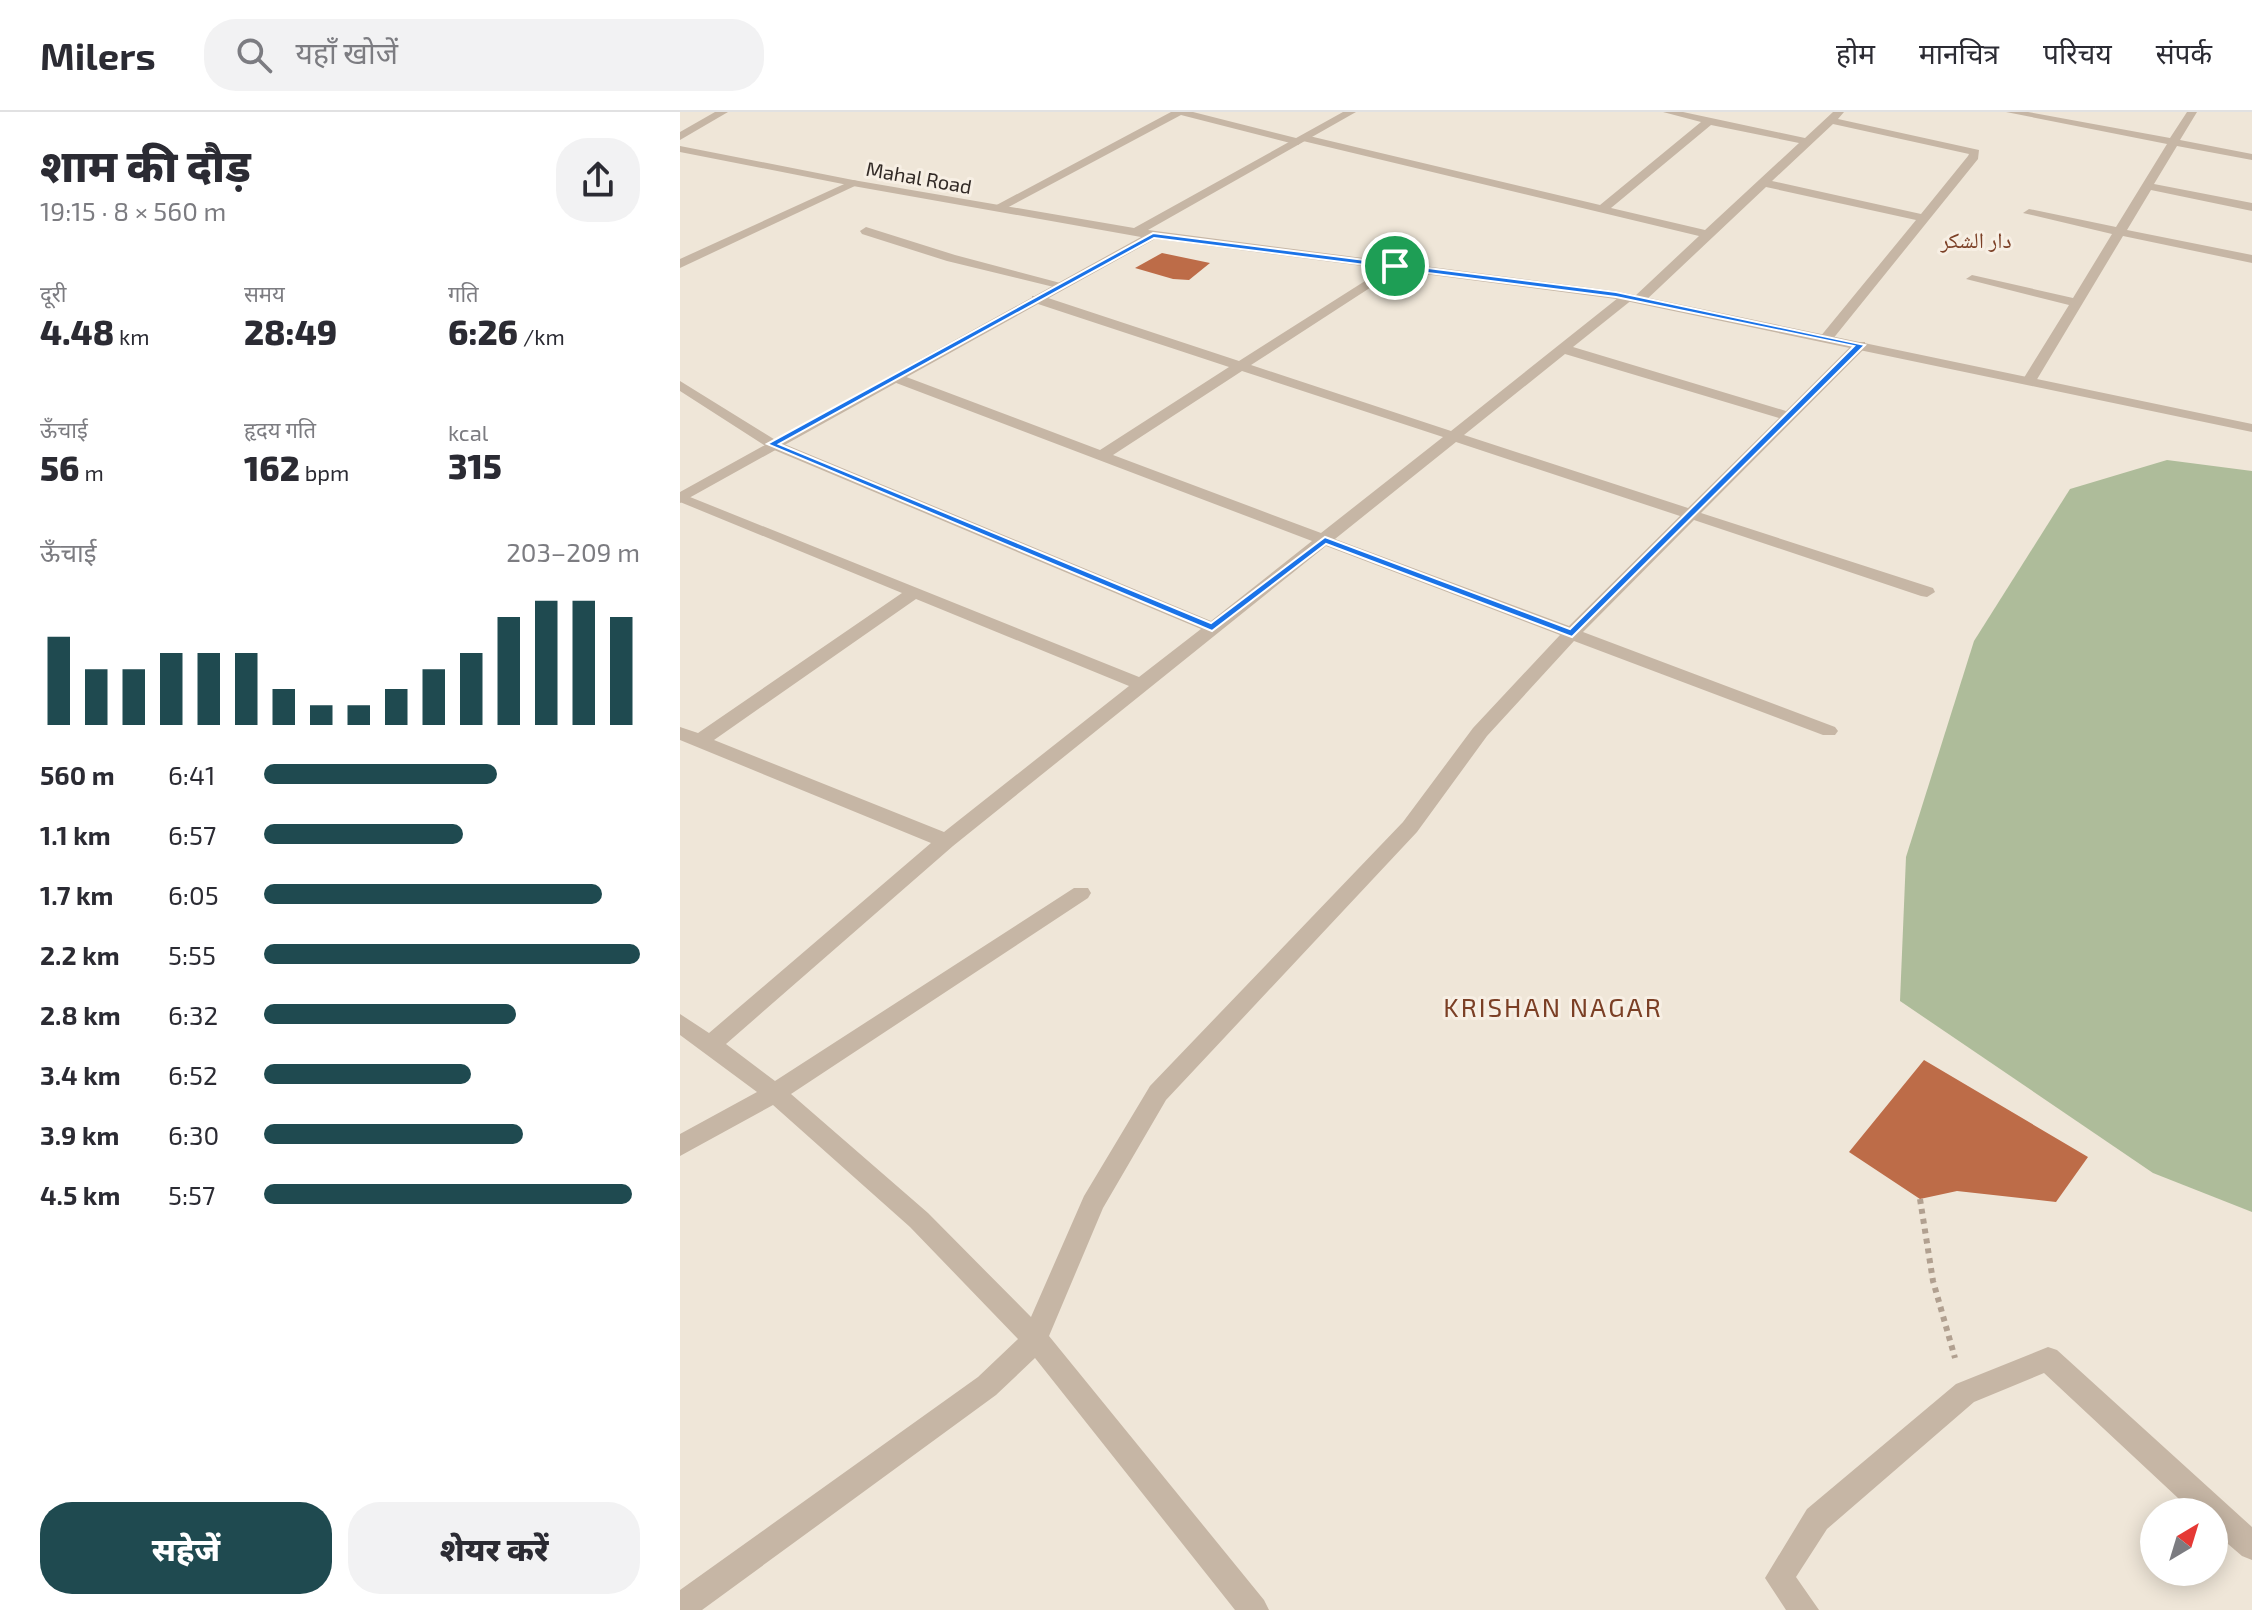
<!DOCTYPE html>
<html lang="hi">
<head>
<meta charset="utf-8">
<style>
  :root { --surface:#fff; --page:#f2f2f3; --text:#2b2b33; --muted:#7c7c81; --line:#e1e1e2; --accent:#1f4a50 }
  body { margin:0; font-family:"Exo 2","Noto Naskh Arabic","Noto Sans Devanagari",sans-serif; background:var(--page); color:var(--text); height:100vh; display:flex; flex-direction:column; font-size:30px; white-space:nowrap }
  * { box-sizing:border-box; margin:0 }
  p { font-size:26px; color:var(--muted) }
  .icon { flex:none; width:44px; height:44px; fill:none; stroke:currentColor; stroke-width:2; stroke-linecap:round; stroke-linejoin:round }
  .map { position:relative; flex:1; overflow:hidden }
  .drawer { display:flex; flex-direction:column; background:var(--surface); width:680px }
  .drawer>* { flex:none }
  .needle { width:52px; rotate:38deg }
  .buttons { position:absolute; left:1460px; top:1386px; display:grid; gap:16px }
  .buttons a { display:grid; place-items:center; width:88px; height:88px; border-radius:50%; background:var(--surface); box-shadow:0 4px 20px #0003; font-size:40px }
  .pin { position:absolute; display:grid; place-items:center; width:68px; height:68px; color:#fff; margin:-34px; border:4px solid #fff; border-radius:50%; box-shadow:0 2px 8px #0007 }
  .round { display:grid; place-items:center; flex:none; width:84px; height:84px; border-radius:32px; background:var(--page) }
  .summary { display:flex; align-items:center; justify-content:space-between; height:136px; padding:0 40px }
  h1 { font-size:44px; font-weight:800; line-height:60px }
  .metrics { display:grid; grid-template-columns:repeat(3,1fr); gap:12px; height:136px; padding:8px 40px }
  .metrics div { display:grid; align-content:center }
  .metrics b { font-size:34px; font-weight:800 }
  .metrics small { font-size:22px; font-weight:400 }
  .metrics p { font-size:22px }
  .chart { height:224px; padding:16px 40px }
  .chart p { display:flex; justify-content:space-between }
  .chart svg { width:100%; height:144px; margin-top:8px; stroke:var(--accent); stroke-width:6 }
  .cta { display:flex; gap:16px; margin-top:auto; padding:16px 40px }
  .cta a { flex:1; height:92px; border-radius:32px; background:var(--accent); color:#fff; font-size:32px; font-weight:800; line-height:92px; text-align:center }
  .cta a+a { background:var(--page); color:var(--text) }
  ul { padding:0 40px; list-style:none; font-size:26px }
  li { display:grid; grid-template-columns:128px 96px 1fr; align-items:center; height:60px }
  li i { height:20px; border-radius:10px; background:var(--accent) }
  header { display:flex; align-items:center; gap:48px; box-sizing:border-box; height:112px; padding:0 40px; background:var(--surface); border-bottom:2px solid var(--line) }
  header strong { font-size:38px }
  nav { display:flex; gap:44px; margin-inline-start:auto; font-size:28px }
  .search { width:560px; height:72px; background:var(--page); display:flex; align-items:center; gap:20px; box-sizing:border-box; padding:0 28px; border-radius:32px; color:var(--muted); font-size:30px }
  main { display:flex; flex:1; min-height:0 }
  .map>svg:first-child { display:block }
  .green { fill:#aebc9a }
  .building { fill:#bd6c48 }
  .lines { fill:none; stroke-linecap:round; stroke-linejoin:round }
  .path { stroke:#b1a090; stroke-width:6; stroke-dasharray:5 5; stroke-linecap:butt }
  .service { fill:#c6b6a5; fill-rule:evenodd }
  .minor { fill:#c6b6a5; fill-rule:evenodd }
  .tertiary { fill:#c6b6a5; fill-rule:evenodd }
  .route { fill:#1a73e8; stroke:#fff; stroke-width:2; fill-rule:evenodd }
  .labels { text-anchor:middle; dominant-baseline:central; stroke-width:6; stroke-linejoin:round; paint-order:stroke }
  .far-street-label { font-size:20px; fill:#322a26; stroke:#f7efe4 }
  .far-neighbourhood-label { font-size:22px; fill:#7b3f25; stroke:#f7efe4 }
  .neighbourhood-label { font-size:26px; letter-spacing:2px; fill:#7b3f25; stroke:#f7efe4 }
</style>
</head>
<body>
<header>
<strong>Milers</strong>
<div class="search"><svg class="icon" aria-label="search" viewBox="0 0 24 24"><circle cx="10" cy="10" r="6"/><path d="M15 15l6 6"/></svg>यहाँ खोजें</div>
<nav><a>होम</a><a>मानचित्र</a><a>परिचय</a><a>संपर्क</a></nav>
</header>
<main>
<section class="drawer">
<div class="summary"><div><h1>शाम की दौड़</h1><p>19:15 · 8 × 560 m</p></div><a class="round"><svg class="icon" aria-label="share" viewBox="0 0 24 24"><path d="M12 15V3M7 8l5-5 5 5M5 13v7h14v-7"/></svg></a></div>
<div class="metrics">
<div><p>दूरी</p><b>4.48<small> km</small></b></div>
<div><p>समय</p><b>28:49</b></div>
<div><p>गति</p><b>6:26<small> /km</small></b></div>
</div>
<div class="metrics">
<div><p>ऊँचाई</p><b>56<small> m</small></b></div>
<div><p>हृदय गति</p><b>162<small> bpm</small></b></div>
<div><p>kcal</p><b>315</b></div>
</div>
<div class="chart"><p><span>ऊँचाई</span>203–209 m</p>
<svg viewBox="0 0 160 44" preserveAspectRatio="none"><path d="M5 44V17M15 44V27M25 44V27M35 44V22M45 44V22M55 44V22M65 44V33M75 44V38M85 44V38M95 44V33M105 44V27M115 44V22M125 44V11M135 44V6M145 44V6M155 44V11"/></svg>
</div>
<ul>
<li><b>560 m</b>6:41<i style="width:62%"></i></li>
<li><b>1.1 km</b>6:57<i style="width:53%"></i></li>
<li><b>1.7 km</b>6:05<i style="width:90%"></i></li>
<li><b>2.2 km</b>5:55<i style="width:100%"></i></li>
<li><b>2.8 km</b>6:32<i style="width:67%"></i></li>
<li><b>3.4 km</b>6:52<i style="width:55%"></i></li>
<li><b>3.9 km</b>6:30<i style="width:69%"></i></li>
<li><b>4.5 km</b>5:57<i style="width:98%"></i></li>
</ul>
<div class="cta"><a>सहेजें</a><a>शेयर करें</a></div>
</section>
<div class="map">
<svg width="1572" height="1498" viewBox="0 0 1572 1498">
  <rect width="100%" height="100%" fill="#efe6d8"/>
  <polygon class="green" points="1487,348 1572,359 1572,1100 1473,1061 1220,889 1226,745 1294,529 1390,377"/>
  <g class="building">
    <polygon points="482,141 530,151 509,168 493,167 455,156"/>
    <polygon points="1244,948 1408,1045 1376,1090 1277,1079 1240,1087 1169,1040"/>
  </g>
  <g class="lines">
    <polyline class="path" points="1240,1087 1253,1169 1275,1246"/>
    <polygon class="service" points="1368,1235 1377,1238 1572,1415 1572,1448 1562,1444 1534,1420 1534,1400 1513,1400 1364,1261 1294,1290 1147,1417 1116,1465 1139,1498 1106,1498 1085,1466 1127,1397 1276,1272"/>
    <g class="minor">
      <polygon points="35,0 48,0 0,28 0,20"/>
      <path d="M491,0H513L620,27L625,23L920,93L1021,10L983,0H1003L1125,26L1153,0H1164L1158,7L1299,38L1298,47L1152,228L1140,225L1236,108L1086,75L964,190L953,187L893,235L1106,299L1175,230H1185V236L1021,401L1253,476L1255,480L1247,485L1241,484L1014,408L903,520L1155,615L1158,619L1155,623H1143L894,529L807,624L737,720L486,988L423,1096L369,1224L584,1488L589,1498H555L355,1246L316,1283L22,1498H0V1478L298,1265L338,1227L230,1115L93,993L0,1044V1022L77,980L0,923V902L29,921L251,731L0,628V615L18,621L222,481L0,390V381L459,565L521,517L87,335L0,279V269L97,329L531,509L632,429L211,269V263H221L420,338L549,255L352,190V184H362L559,249L715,150L721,154L719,157L571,253L771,319L943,182L954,185L1019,124L623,29L618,33L501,3L321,99L311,96ZM1153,12L1289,42L1288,44L1241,102L1092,69ZM1031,13L1119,31L1025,118L931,96ZM885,242L1099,306L1008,396L784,323ZM562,259L763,325L641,421L433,343ZM776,330L1000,404L889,514L655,427ZM646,434L880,523L793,616L723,710L470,974L404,1084L351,1205L248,1101L111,982L408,786L411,781L408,776H394L95,969L46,932L273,734ZM236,487L449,574L264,720L34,628Z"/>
      <polygon points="1326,0 1348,0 1490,26 1507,0 1517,0 1500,28 1572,42 1572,48 1497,34 1474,72 1572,91 1572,99 1471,78 1447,118 1572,143 1572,151 1443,124 1356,269 1344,272 1342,269 1389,193 1286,167 1292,163 1393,186 1432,122 1343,101 1349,97 1436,115 1487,32"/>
      <polygon points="173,68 177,69 177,73 0,156 0,147"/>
      <polygon points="186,115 275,143 388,173 382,177 267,149 182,122 180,119"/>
    </g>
    <polygon class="tertiary" points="663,0 676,0 468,118 936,179 1572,312 1572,320 936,187 475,127 0,391 0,380 461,125 173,74 0,40 0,34 173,68 454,116"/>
  </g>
  <path class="route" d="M473,121L936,180L1185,233L892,525L646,432L532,519L87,332ZM474,126L936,185L1174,234L890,517L645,425L531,511L99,332Z"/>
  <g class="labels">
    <g class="far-street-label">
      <text transform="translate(239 65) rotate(10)">Mahal Road</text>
    </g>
    <g class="far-neighbourhood-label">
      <text x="1296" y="127">دار الشکر</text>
    </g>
    <g class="neighbourhood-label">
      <text x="873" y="894">KRISHAN NAGAR</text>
    </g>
  </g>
</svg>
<div class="buttons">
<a><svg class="needle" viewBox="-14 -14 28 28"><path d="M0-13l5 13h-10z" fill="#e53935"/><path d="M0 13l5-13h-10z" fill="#7c7c81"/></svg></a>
</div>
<div class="pin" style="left:715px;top:154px;background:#1e9e55"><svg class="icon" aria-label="arrive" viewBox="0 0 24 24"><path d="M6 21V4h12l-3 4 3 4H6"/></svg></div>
</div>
</main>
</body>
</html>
